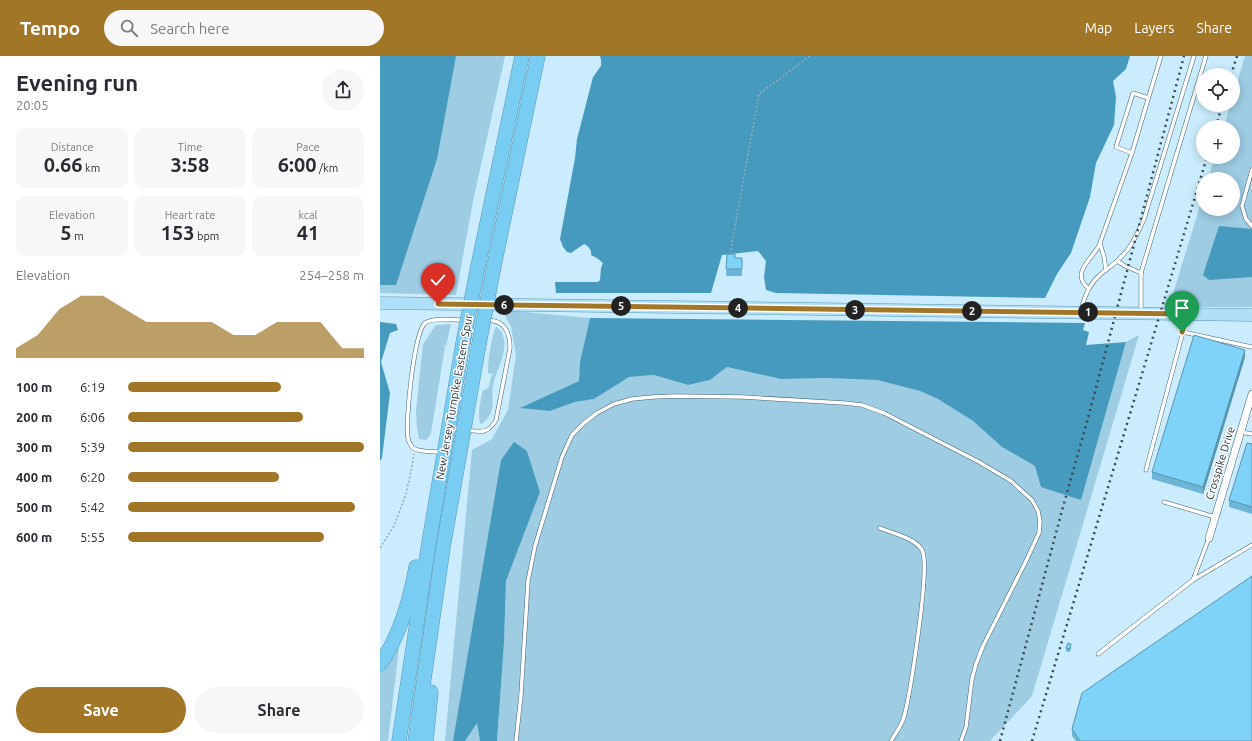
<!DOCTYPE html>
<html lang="en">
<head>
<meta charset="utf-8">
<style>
  :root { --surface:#fff; --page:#f7f7f7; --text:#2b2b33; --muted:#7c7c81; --accent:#a17627 }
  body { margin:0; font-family:Ubuntu,sans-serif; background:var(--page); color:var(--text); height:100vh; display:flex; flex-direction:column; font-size:15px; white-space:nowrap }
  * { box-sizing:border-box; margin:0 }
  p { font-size:13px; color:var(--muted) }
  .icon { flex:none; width:22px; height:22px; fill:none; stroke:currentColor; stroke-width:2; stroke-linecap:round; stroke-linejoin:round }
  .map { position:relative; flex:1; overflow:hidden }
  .drawer { display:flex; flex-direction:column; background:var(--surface); width:380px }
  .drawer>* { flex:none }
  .tools { position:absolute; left:816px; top:12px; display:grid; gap:8px }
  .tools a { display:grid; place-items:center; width:44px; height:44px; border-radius:50%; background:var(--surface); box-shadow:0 2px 10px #0003; font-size:20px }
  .pin { position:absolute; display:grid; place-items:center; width:34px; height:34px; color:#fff; margin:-41px -17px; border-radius:50% 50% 50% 0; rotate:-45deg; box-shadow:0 0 4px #0007 }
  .pin .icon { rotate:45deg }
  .km { position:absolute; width:20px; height:20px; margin:-10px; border-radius:50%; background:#222; color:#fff; font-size:11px; line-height:20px; text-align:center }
  .round { display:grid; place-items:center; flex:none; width:42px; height:42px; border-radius:21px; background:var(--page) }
  .headline { display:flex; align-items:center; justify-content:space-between; height:68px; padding:0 16px }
  h1 { font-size:22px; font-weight:600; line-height:30px }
  .metrics { display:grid; grid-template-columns:repeat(3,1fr); gap:6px; height:68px; padding:4px 16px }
  .metrics div { display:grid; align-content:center; border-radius:10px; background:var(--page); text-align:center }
  .metrics b { font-size:20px; font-weight:600 }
  .metrics small { font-size:11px; font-weight:400 }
  .metrics p { font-size:11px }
  .chart { height:112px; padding:8px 16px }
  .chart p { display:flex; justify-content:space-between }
  .chart svg { width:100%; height:72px; margin-top:4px; fill:var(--accent); opacity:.7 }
  .cta { display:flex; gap:8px; margin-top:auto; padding:8px 16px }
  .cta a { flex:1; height:46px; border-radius:24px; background:var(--accent); color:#fff; font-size:16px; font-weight:600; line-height:46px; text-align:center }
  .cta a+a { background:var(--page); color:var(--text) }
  ul { padding:0 16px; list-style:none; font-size:13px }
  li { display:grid; grid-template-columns:64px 48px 1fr; align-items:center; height:30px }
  li i { height:10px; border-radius:5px; background:var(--accent) }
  header { display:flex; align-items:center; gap:24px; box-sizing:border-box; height:56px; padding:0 20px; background:var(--accent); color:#fff }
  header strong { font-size:19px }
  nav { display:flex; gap:22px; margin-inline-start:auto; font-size:14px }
  .search { width:280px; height:36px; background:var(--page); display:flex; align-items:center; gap:10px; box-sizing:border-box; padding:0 14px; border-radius:22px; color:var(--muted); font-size:15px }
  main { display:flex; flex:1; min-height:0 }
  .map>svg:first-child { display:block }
  .green { fill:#9dcce3 }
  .water { fill:#469abe }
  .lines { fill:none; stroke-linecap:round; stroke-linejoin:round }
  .service-casing { stroke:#466472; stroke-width:4.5 }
  .minor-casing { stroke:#466472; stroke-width:8 }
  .primary-casing { stroke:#5c96b1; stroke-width:13 }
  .motorway-casing { stroke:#5c96b1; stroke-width:15 }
  .path { stroke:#91acb9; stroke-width:1.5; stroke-dasharray:2 2; stroke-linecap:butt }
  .service { stroke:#fff; stroke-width:3.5 }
  .minor { stroke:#fff; stroke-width:7 }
  .primary { stroke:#afe0f7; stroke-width:12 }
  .motorway { stroke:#79ccf2; stroke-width:14 }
  .rail { stroke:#394a51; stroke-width:2.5; stroke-dasharray:2 4; stroke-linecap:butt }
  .motorway-bridge-casing { stroke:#5c96b1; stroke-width:15; stroke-linecap:butt }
  .motorway-bridge { stroke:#79ccf2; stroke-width:14 }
  .wall { fill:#6db5d6 }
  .shaded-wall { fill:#5994ae }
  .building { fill:#7fd3f9; stroke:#5994ae }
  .route-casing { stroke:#fff; stroke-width:8 }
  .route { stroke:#a17627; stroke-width:5 }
  .labels { text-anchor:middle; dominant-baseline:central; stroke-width:3; stroke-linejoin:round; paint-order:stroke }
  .street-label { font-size:11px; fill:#253339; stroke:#fff }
</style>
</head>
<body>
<header>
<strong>Tempo</strong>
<div class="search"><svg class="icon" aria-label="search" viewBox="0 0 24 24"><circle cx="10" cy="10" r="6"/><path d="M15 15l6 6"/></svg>Search here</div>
<nav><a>Map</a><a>Layers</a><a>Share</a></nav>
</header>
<main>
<section class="drawer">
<div class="headline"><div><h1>Evening run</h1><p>20:05</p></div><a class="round"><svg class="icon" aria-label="share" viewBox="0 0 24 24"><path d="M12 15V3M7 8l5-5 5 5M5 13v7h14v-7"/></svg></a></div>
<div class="metrics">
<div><p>Distance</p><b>0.66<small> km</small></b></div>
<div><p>Time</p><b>3:58</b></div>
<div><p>Pace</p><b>6:00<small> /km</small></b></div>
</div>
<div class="metrics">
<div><p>Elevation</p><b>5<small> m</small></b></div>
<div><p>Heart rate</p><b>153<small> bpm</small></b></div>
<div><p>kcal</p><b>41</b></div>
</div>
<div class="chart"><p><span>Elevation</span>254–258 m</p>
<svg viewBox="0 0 160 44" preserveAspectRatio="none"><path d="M0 44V38L10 30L20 14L30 6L40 6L50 14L60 22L70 22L80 22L90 22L100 30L110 30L120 22L130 22L140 22L150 38L160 38V44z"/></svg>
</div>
<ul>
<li><b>100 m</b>6:19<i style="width:65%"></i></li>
<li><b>200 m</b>6:06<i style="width:74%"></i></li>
<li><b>300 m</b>5:39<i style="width:100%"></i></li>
<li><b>400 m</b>6:20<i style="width:64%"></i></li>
<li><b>500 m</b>5:42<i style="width:96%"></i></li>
<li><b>600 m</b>5:55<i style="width:83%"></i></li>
</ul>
<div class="cta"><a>Save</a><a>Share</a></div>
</section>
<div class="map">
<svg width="872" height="685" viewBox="0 0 872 685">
  <rect width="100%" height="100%" fill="#caecfc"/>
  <g class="green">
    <polygon points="0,0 125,0 93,145 76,239 0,237"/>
    <polygon points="865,0 872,0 872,251 789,251 823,140 823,153 853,153 853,123 828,123 835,101 853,101 853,71 844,71 850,49 853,49 853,40"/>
    <polygon points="122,254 210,262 200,306 199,325 141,352 170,355 195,346 214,343 249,321 274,319 308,329 330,324 347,311 401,323 447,322 497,324 540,335 558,343 593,365 622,391 655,410 701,444 746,286 759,279 652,640 610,685 117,685 124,587 126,525 160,436 147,395 73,685 65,685 92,394 112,383 128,354 136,299 131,271"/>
    <polygon points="71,268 66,290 61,289 65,291 51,377 49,381 46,384 39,383 37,371 36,355 43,288 56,269"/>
    <path d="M116,270C133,284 120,307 114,325C109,342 119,354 102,368L100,367C97,356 101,344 103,334H105L109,331L111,321L113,318L108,317C108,301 111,285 116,270Z"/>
    <polygon points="16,590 19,592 8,685 0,685 0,616"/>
    <polygon points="97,666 100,685 85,685"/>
  </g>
  <g class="water">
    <polygon points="0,0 76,0 57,103 16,229 0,229"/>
    <path d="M220,0H750L746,13L733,25L736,41L734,69L716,107L710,141L691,197L677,218L665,242L396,237L386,234L384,221L386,205L378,195L342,199L331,237H176L175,226H218L220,224L221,212L223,207L217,202L211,199C212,193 208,190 204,188L191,197L187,196L183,191L180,183L195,102L197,83L213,21L221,10V4Z"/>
    <polygon points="839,170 872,173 872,221 829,224 823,219"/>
    <polygon points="210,262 705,267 703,274 709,276 706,289 746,286 701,444 661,431 655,410 622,391 593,365 558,343 540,335 497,324 447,322 401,323 347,311 330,324 308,329 274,319 249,321 214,343 195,346 170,355 140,352 199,325 200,306"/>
    <polygon points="0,266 16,268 18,274 10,277 1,306 10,337 2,402 0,405"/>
    <polygon points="134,386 147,395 160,436 126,525 124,587 117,685 100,685 97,667 85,685 73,685 121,404"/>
  </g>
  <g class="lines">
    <defs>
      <g id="service">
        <polyline points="752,97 736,91 753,37 768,42"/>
        <polyline points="872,114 862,150 866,163 872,170"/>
        <polyline points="737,205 745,210 761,217"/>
        <polyline points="726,214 724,201 720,187 752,97 781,0"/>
        <path d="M708,232C690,217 713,202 720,188"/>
        <path d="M701,255C704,241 709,228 721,218C728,212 736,207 742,200C752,190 758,176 764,163L814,0"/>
        <polyline points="761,256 761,217 826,0"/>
        <polyline points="803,276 806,260"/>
        <path d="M87,374C101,376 108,378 116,364L130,292C130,275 124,264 106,264"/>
        <polyline points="861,376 872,378"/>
        <path d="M62,396C53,395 38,397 32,391C30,388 28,385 28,382C25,366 34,277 45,267C53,261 74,264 84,264"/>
        <polyline points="766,414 803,276 872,291"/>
        <polyline points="784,446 835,461"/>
        <path d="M500,472C512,477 535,482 542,494C551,509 530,638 524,661C522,669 515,678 511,685"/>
        <polyline points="813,524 872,489"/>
        <polyline points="718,598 813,524 829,482"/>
        <polyline points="136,685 141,639 148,525 155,490 182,401 192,379 204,367 217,357 234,348 252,343 273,341 295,340 363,341 464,347 482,349 504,357 599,406 631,425 652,444 658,455 660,465 659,477 646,505 603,590 596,608 592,623 586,671 581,685"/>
      </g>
      <polyline id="minor" points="829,482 872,338"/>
      <polyline id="primary" points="0,247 872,259"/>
      <g id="motorway">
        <polyline points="98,210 142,0"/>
        <polyline points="114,210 158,0"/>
        <path d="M0,608C20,580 30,544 36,511"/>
        <polyline points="19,685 49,486 83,287"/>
        <polyline points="35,685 63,492 99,288"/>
        <polyline points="46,685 51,636"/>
      </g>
    </defs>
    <use href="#service" class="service-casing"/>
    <use href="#minor" class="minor-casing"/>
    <use href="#primary" class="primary-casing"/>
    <use href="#motorway" class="motorway-casing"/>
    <g class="path">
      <polyline points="350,198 379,38 430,0"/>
      <polyline points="0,492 14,470 26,438 31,415 34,398"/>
    </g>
    <use href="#service" class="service"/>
    <use href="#minor" class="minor"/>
    <use href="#primary" class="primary"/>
    <use href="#motorway" class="motorway"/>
    <g class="rail">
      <polyline points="851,19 857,0"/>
      <polyline points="836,71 842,49"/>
      <polyline points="620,685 683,451 708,362 804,0"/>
      <polyline points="652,685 827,101"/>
    </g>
    <defs>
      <g id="motorway-bridge">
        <polyline points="83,287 98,210"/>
        <polyline points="99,288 114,210"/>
      </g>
    </defs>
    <use href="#motorway-bridge" class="motorway-bridge-casing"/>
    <use href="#motorway-bridge" class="motorway-bridge"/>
  </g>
  <g class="wall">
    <polygon points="347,198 355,202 362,202 362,220 346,220"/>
    <polygon points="865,301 823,438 772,423 772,416"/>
    <polygon points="872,388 872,458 849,451 849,444"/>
    <polygon points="691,591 690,596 686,595 686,592"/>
    <polygon points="692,673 872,685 696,685 692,680"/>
  </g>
  <polygon class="shaded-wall" points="865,294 865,301 823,438 823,431"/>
  <g class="building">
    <polygon points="347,198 355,198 355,202 362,202 362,213 346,213"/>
    <polygon points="814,279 865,294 823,431 772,416"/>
    <polygon points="867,387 872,388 872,451 849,444"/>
    <polygon points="872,520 872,685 700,685 692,673 702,637"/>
    <polygon points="688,587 691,588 690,593 686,592"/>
  </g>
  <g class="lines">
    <defs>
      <polyline id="route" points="58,248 807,258 802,276"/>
    </defs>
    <use href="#route" class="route-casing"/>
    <use href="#route" class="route"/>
  </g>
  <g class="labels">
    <g class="street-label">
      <text transform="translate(74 341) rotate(-80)">New Jersey Turnpike Eastern Spur</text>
      <text transform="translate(840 407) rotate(-73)">Crosspike Drive</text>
    </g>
  </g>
</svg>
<div class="tools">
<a><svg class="icon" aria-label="locate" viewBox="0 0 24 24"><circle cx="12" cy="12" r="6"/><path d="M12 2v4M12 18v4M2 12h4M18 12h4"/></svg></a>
<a>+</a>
<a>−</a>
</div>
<div class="pin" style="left:802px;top:276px;background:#1e9e55"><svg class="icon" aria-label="arrive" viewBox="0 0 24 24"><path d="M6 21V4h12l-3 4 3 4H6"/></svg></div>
<div class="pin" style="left:58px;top:248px;background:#d93025"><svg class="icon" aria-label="check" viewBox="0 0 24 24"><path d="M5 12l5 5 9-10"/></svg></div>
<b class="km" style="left:708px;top:256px">1</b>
<b class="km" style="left:592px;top:255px">2</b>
<b class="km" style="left:475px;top:254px">3</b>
<b class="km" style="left:358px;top:252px">4</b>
<b class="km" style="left:241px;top:250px">5</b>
<b class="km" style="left:124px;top:249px">6</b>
</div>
</main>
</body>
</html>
